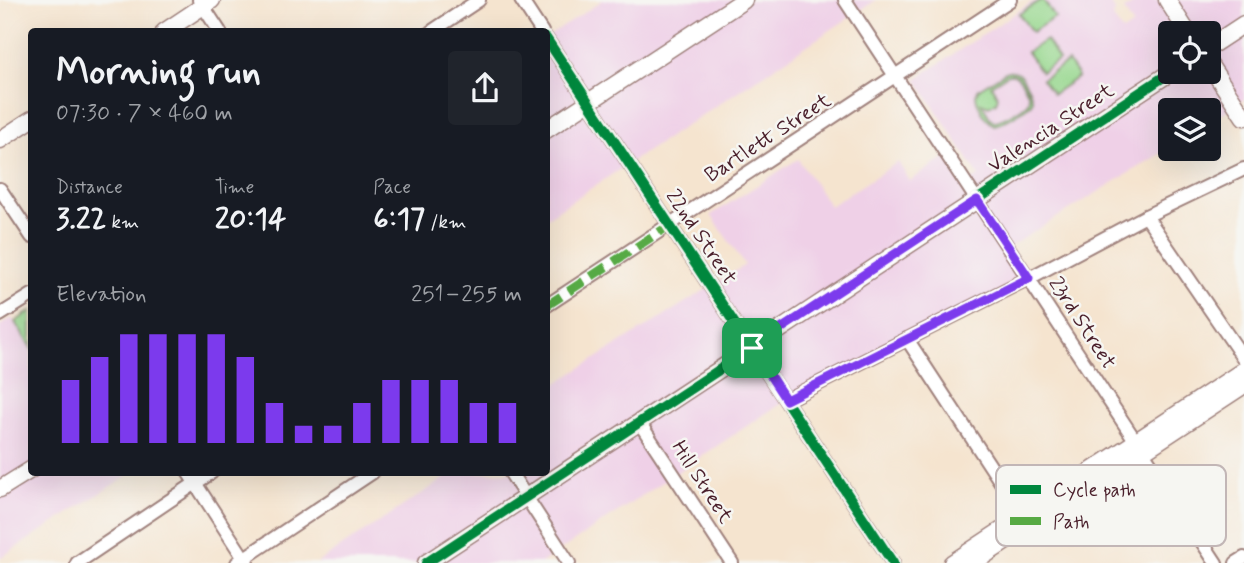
<!DOCTYPE html>
<html lang="en">
<head>
<meta charset="utf-8">
<style>
  :root { --surface:#171b24; --page:#20242c; --text:#f1f3f6; --muted:#9ea1a6; --accent:#7c3aed }
  body { margin:0; font-family:Mynerve,sans-serif; background:var(--page); color:var(--text); height:100vh; display:flex; flex-direction:column; font-size:26px; white-space:nowrap }
  * { box-sizing:border-box; margin:0 }
  p { font-size:23px; color:var(--muted) }
  .icon { flex:none; width:38px; height:38px; fill:none; stroke:currentColor; stroke-width:2; stroke-linecap:round; stroke-linejoin:round }
  .map { position:relative; flex:1; overflow:hidden }
  .sheet { position:absolute; left:28px; top:28px; width:522px; height:448px; display:flex; flex-direction:column; background:var(--surface); border-radius:7px; box-shadow:0 7px 28px #0002 }
  .sheet>* { flex:none }
  .tools { position:absolute; left:1158px; top:21px; display:grid; gap:14px }
  .tools a { display:grid; place-items:center; width:63px; height:63px; border-radius:7px; background:var(--surface); box-shadow:0 7px 28px #0002; font-size:35px }
  .pin { position:absolute; display:grid; place-items:center; width:60px; height:60px; color:#fff; margin:-30px; border-radius:14px; box-shadow:0 4px 10px #0006 }
  .round { display:grid; place-items:center; flex:none; width:74px; height:74px; border-radius:7px; background:var(--page) }
  .summary { display:flex; align-items:center; justify-content:space-between; height:119px; padding:0 28px }
  h1 { font-size:38px; font-weight:800; line-height:52px }
  .figures { display:grid; grid-template-columns:repeat(3,1fr); gap:10px; height:119px; padding:7px 28px }
  .figures div { display:grid; align-content:center }
  .figures b { font-size:30px; font-weight:800 }
  .figures small { font-size:19px; font-weight:400 }
  .figures p { font-size:19px }
  .chart { height:196px; padding:14px 28px }
  .chart p { display:flex; justify-content:space-between }
  .chart svg { width:100%; height:126px; margin-top:7px; stroke:var(--accent); stroke-width:6 }
  .map>svg:first-child { display:block }
  .built { fill:#efd0e7; fill-rule:evenodd }
  .green { fill:#96d78d; stroke:#707b5c; stroke-width:2; fill-rule:evenodd }
  .lines { fill:none; stroke-linecap:round; stroke-linejoin:round }
  .street-casing { stroke:#a0827d; stroke-width:16 }
  .secondary-casing { stroke:#a0827d; stroke-width:19 }
  .street { stroke:#fff; stroke-width:12 }
  .secondary { stroke:#fff; stroke-width:16 }
  .quiet { stroke:#57aa44; stroke-width:9; stroke-dasharray:18 9; stroke-linecap:butt }
  .cycleway-casing { stroke:#f6f6f2; stroke-width:15 }
  .cycleway { stroke:#00873e; stroke-width:10 }
  .route-casing { stroke:#fff; stroke-width:14 }
  .route { stroke:#7c3aed; stroke-width:9 }
  .labels { text-anchor:middle; dominant-baseline:central; stroke-width:5; stroke-linejoin:round; paint-order:stroke }
  .street-label { font-size:21px; fill:#4a1f2b; stroke:#f6f6f2 }
  .key { fill:#f6f6f2; stroke:#c2b6b6; stroke-width:2 }
  .key-label { font-size:19px; fill:#4a1f2b }
</style>
</head>
<body>
<div class="map">
<svg width="1244" height="563" viewBox="0 0 1244 563">
  <rect width="100%" height="100%" fill="#f6f6f2"/>
  <filter id="ink" filterUnits="userSpaceOnUse"><feTurbulence type="fractalNoise" baseFrequency=".0143" numOctaves="2"/><feDisplacementMap in="SourceGraphic" scale="14" xChannelSelector="R" yChannelSelector="G"/><feConvolveMatrix kernelMatrix="1 2 1 2 8 2 1 2 1" color-interpolation-filters="sRGB"/></filter>
  <filter id="wash" filterUnits="userSpaceOnUse"><feTurbulence type="fractalNoise" baseFrequency=".00686" numOctaves="4" result="noise"/><feDisplacementMap in="SourceGraphic" scale="28" xChannelSelector="R" yChannelSelector="G"/><feGaussianBlur stdDeviation="1.57" result="paint"/><feColorMatrix in="noise" values="0 0 0 0 0 0 0 0 0 0 0 0 0 0 0 0 0 1.4 0 .05"/><feComposite in="paint" operator="in"/></filter>
  <g filter="url(#wash)">
    <rect width="100%" height="100%" fill="#f5e4cf"/>
    <g class="built">
      <polygon points="603,0 876,0 546,218 546,38"/>
      <path d="M1035,0H1108L1116,12L1113,14L1114,16L1113,18L1123,32L1133,25L1124,10L1139,0H1244V99L1209,122V110H1171V147L1009,247L1029,278L786,400L541,563H317L450,475L449,473L546,472V390L745,265L711,215L798,159L830,206L898,162L910,181L947,156L966,184L979,176L916,79ZM1171,33H1209V72H1171Z"/>
      <polygon points="12,318 31,348 32,472 131,473 0,558 0,326"/>
    </g>
    <g class="green">
      <polygon points="1041,0 1043,0 1055,17 1032,32 1019,14"/>
      <polygon points="1046,40 1059,60 1041,72 1027,52"/>
      <polygon points="1068,62 1078,77 1053,94 1042,79"/>
      <path d="M1007,71C1011,71 1013,70 1018,73C1023,77 1034,96 1032,102C1028,109 1002,124 994,125C985,120 976,104 976,94L979,89ZM1008,74C1010,74 1012,74 1013,74C1020,76 1032,96 1028,102C1024,108 1001,121 994,121L990,118L981,103L989,106L996,102L998,97L991,85Z"/>
      <polygon points="31,311 31,348 15,322"/>
    </g>
  </g>
  <g filter="url(#ink)">
    <g class="lines">
      <defs>
        <g id="street">
          <polyline points="199,0 220,32"/>
          <polyline points="521,0 542,32"/>
          <polyline points="845,0 1216,563"/>
          <polyline points="431,32 479,0"/>
          <polyline points="546,38 893,563"/>
          <polyline points="0,189 32,237"/>
          <polyline points="1146,216 1244,359"/>
          <polyline points="546,306 1010,0"/>
          <polyline points="0,315 32,295"/>
          <polyline points="907,339 1023,516"/>
          <polyline points="786,400 1035,275 1146,216 1244,169"/>
          <polyline points="639,422 732,563"/>
          <polyline points="188,472 247,563"/>
          <polyline points="510,472 569,563"/>
          <polyline points="77,563 212,472"/>
          <polyline points="237,563 373,472"/>
          <polyline points="1236,563 1244,558"/>
        </g>
        <g id="secondary">
          <polyline points="1167,0 1188,33"/>
          <polyline points="164,32 212,0"/>
          <polyline points="1209,47 1244,24"/>
          <polyline points="1209,64 1244,117"/>
          <polyline points="546,130 744,0"/>
          <polyline points="0,140 32,119"/>
          <polyline points="0,489 32,469"/>
          <polyline points="426,563 1171,72"/>
          <polyline points="952,563 1244,370"/>
          <polyline points="973,563 1244,385"/>
        </g>
      </defs>
      <use href="#street" class="street-casing"/>
      <use href="#secondary" class="secondary-casing"/>
      <use href="#street" class="street"/>
      <use href="#secondary" class="secondary"/>
      <polyline class="quiet" points="546,306 670,225"/>
      <defs>
        <g id="cycleway">
          <polyline points="546,38 893,563"/>
          <polyline points="426,563 1171,72"/>
        </g>
      </defs>
      <use href="#cycleway" class="cycleway-casing"/>
      <use href="#cycleway" class="cycleway"/>
    </g>
  </g>
  <g class="lines" filter="url(#ink)">
    <defs>
      <polygon id="route" points="977,200 1029,278 786,400 752,348"/>
    </defs>
    <use href="#route" class="route-casing"/>
    <use href="#route" class="route"/>
  </g>
  <g class="labels">
    <g class="street-label">
      <text transform="translate(1051 128) rotate(-33)">Valencia Street</text>
      <text transform="translate(768 138) rotate(-33)">Bartlett Street</text>
      <text transform="translate(701 237) rotate(56)">22nd Street</text>
      <text transform="translate(1082 323) rotate(57)">23rd Street</text>
      <text transform="translate(702 482) rotate(57)">Hill Street</text>
    </g>
  </g>
  <rect x="996" y="465" width="230" height="81" rx="10" class="key"/>
  <rect x="1010" y="485" width="31" height="9" fill="#00873e"/>
  <rect x="1010" y="517" width="31" height="8" fill="#57aa44"/>
  <g class="key-label">
    <text x="1053" y="496">Cycle path</text>
    <text x="1053" y="528">Path</text>
  </g>
</svg>
<div class="tools">
<a><svg class="icon" aria-label="locate" viewBox="0 0 24 24"><circle cx="12" cy="12" r="6"/><path d="M12 2v4M12 18v4M2 12h4M18 12h4"/></svg></a>
<a><svg class="icon" aria-label="layers" viewBox="0 0 24 24"><path d="M12 4l9 5-9 5-9-5zM3 14l9 5 9-5"/></svg></a>
</div>
<div class="pin" style="left:752px;top:348px;background:#1e9e55"><svg class="icon" aria-label="arrive" viewBox="0 0 24 24"><path d="M6 21V4h12l-3 4 3 4H6"/></svg></div>
<section class="sheet">
<div class="summary"><div><h1>Morning run</h1><p>07:30 · 7 × 460 m</p></div><a class="round"><svg class="icon" aria-label="share" viewBox="0 0 24 24"><path d="M12 15V3M7 8l5-5 5 5M5 13v7h14v-7"/></svg></a></div>
<div class="figures">
<div><p>Distance</p><b>3.22<small> km</small></b></div>
<div><p>Time</p><b>20:14</b></div>
<div><p>Pace</p><b>6:17<small> /km</small></b></div>
</div>
<div class="chart"><p><span>Elevation</span>251–255 m</p>
<svg viewBox="0 0 160 44" preserveAspectRatio="none"><path d="M5 44V22M15 44V14M25 44V6M35 44V6M45 44V6M55 44V6M65 44V14M75 44V30M85 44V38M95 44V38M105 44V30M115 44V22M125 44V22M135 44V22M145 44V30M155 44V30"/></svg>
</div>
</section>
</div>
</body>
</html>
